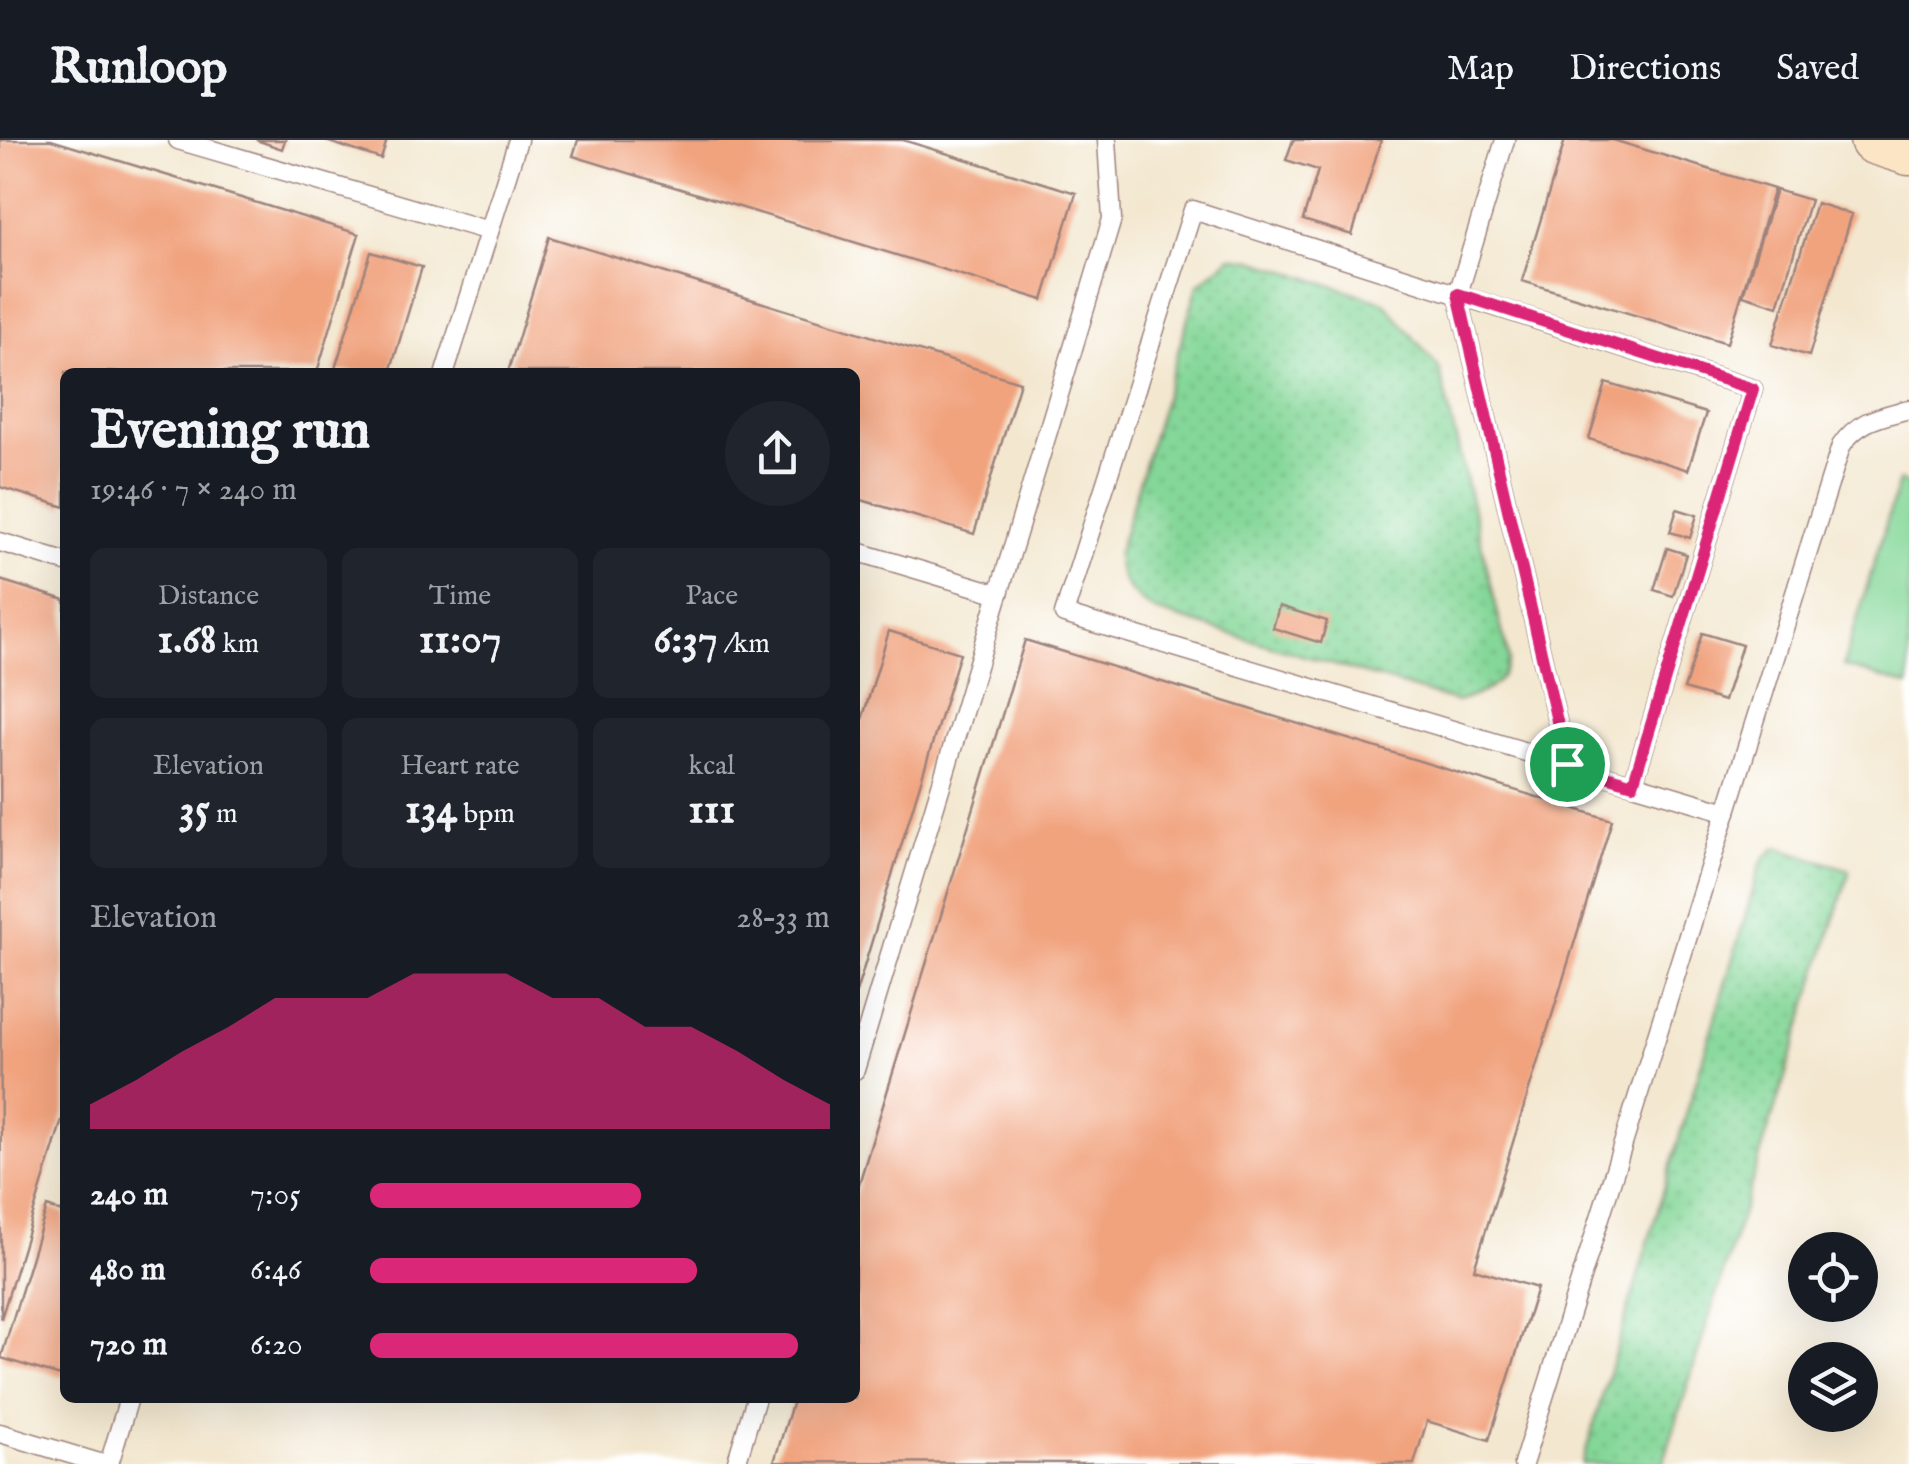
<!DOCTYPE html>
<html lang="en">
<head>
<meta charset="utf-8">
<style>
  :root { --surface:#171b24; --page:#20242c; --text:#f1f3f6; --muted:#9ea1a6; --line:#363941; --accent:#db2777 }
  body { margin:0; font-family:"IM FELL English",serif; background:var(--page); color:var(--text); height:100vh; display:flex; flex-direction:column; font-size:38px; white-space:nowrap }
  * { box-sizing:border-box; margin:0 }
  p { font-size:32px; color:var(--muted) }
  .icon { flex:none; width:55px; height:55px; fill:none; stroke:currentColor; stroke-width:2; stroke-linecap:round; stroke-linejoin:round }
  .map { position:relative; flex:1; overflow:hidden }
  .details { position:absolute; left:60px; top:228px; width:800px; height:1035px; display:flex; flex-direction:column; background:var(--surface); border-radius:15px; box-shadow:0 10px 40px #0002 }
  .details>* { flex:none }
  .tools { position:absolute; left:1788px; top:1092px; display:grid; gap:20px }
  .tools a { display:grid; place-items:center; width:90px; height:90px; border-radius:50%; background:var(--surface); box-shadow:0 10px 40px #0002; font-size:50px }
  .pin { position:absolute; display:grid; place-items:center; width:85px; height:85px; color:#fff; margin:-42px; border:5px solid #fff; border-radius:50%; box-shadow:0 2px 10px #0007 }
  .round { display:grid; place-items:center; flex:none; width:105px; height:105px; border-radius:52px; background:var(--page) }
  .head { display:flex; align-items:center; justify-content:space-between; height:170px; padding:0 30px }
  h1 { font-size:55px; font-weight:800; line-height:75px }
  .metrics { display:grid; grid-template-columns:repeat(3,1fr); gap:15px; height:170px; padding:10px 30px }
  .metrics div { display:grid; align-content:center; border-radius:15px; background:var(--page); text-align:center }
  .metrics b { font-size:42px; font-weight:800 }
  .metrics small { font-size:28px; font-weight:400 }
  .metrics p { font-size:28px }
  .chart { height:280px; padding:20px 30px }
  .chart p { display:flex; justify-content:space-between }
  .chart svg { width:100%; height:180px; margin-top:10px; fill:var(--accent); opacity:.7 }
  ul { padding:0 30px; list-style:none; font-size:32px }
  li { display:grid; grid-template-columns:160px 120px 1fr; align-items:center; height:75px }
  li i { height:25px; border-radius:12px; background:var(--accent) }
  header { display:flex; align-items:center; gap:60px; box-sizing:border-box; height:140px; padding:0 50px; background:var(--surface); border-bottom:2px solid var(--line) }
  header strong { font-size:48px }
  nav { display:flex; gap:55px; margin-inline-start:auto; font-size:35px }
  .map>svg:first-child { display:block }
  .park { fill:url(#park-dots); stroke:#677b62; stroke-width:2.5 }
  .pitch { fill:#84d798; stroke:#677b62; stroke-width:2.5 }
  .building { fill:#f1a37e }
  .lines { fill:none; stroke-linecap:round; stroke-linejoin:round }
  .lane-casing { stroke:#9e837d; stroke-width:21 }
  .secondary-casing { stroke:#9e837d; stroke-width:51 }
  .lane { stroke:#fff; stroke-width:18 }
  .secondary { stroke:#fce5c4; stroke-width:48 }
  .route-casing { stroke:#fff; stroke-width:20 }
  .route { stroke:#db2777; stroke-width:12 }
</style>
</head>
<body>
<header>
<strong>Runloop</strong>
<nav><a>Map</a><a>Directions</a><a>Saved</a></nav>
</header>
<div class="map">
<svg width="1909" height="1324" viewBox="0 0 1909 1324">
  <defs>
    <pattern id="park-dots" width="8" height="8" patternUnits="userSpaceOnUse" patternTransform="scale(2.5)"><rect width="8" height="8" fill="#84d798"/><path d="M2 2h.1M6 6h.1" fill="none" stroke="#74b883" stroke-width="1.8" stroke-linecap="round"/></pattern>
  </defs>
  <rect width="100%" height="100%" fill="#fff"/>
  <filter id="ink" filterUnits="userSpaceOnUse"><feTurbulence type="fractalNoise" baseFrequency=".01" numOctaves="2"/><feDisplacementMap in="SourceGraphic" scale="20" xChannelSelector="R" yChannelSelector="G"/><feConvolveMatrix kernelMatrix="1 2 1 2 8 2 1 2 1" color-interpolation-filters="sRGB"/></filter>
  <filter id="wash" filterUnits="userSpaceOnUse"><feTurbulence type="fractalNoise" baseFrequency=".0048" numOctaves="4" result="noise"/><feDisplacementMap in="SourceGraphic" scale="40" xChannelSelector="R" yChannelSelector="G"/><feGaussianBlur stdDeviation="2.25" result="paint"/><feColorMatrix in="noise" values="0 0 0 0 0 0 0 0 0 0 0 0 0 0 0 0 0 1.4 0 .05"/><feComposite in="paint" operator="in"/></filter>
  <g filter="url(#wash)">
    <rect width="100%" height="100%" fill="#f3e7cf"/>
    <g class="park">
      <path d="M1231,117L1253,120L1384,162L1439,228L1509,520C1501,547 1482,554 1457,562L1155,471C1132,456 1119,443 1117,416L1198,145Z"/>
      <polygon points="1777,707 1850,730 1663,1324 1582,1324 1762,720"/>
    </g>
    <polygon class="pitch" points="1899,341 1909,344 1909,546 1843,526"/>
    <g id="blocks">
      <g class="building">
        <polygon points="0,0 51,0 359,94 317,232 65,232 65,367 0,347"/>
        <polygon points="256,0 285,0 282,9"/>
        <polygon points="323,0 387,0 381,19"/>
        <polygon points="578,0 903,0 1076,53 1043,160 573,16"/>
        <polygon points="1293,0 1381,0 1352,95 1303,80 1318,30 1286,20"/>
        <polygon points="1565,0 1613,0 1774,49 1727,203 1522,141"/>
        <polygon points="1776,50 1810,60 1778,166 1743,155"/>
        <polygon points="1816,63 1852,74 1809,216 1772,205"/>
        <polygon points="549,97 1020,242 974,394 855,358 855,232 508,232"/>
        <polygon points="371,112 422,127 390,232 334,232"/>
        <polygon points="1606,243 1706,273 1688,330 1589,299"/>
        <polygon points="1677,369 1697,375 1690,398 1670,392"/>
        <polygon points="1667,408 1686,414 1673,456 1654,450"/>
        <polygon points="0,440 65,460 65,970 1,1179"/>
        <polygon points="1279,466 1327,481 1321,503 1273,488"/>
        <polygon points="889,491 960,513 856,853 855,603"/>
        <polygon points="1702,493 1742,505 1724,561 1684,549"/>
        <polygon points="1025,500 1612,680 1474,1129 1537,1148 1489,1300 1427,1281 1414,1324 774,1322 794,1258 855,1258 855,1057"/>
        <polygon points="47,1067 65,1073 64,1237 1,1218"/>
      </g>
    </g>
  </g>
  <g filter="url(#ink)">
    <use href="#blocks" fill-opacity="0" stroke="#9e837d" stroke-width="2.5"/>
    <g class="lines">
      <defs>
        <g id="lane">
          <polyline points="178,0 489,91"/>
          <polyline points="1505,0 1458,154 1567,624"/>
          <polyline points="445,232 518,0"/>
          <polyline points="0,402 65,422"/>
          <polyline points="855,411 999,454"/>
          <polyline points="1633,644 1753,249 1193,70 1064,474 1727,672"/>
          <polyline points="855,930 1112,79 1107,0"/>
          <polyline points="0,1293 103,1324"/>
          <polyline points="109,1324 129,1258"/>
          <polyline points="736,1324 756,1258"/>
          <path d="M1523,1324L1841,306C1858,280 1880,277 1909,269"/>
        </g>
        <polyline id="secondary" points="1874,0 1909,11"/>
      </defs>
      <use href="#lane" class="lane-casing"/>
      <use href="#secondary" class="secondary-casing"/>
      <use href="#lane" class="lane"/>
      <use href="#secondary" class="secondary"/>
    </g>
  </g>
  <g class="lines" filter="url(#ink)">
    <defs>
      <polygon id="route" points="1458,154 1753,249 1633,644 1567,624"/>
    </defs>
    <use href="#route" class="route-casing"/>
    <use href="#route" class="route"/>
  </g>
</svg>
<div class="tools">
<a><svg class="icon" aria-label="locate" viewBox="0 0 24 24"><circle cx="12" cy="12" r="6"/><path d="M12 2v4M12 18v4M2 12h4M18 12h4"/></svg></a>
<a><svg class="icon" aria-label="layers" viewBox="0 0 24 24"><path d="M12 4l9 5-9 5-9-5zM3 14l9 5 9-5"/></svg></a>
</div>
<div class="pin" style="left:1567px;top:624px;background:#1e9e55"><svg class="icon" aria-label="arrive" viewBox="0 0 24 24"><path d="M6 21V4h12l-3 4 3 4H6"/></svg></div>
<section class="details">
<div class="head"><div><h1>Evening run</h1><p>19:46 · 7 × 240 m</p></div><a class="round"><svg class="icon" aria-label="share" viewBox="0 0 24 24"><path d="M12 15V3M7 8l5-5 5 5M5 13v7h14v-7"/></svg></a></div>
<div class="metrics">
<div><p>Distance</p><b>1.68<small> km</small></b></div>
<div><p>Time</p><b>11:07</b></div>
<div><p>Pace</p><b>6:37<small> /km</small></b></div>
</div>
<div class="metrics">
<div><p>Elevation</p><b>35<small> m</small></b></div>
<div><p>Heart rate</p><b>134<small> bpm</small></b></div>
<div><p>kcal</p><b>111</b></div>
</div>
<div class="chart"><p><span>Elevation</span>28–33 m</p>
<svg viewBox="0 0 160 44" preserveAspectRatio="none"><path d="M0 44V38L10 32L20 25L30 19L40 12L50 12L60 12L70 6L80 6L90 6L100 12L110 12L120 19L130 19L140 25L150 32L160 38V44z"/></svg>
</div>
<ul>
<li><b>240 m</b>7:05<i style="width:59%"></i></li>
<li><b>480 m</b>6:46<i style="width:71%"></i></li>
<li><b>720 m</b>6:20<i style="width:93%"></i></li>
</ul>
</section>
</div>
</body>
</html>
